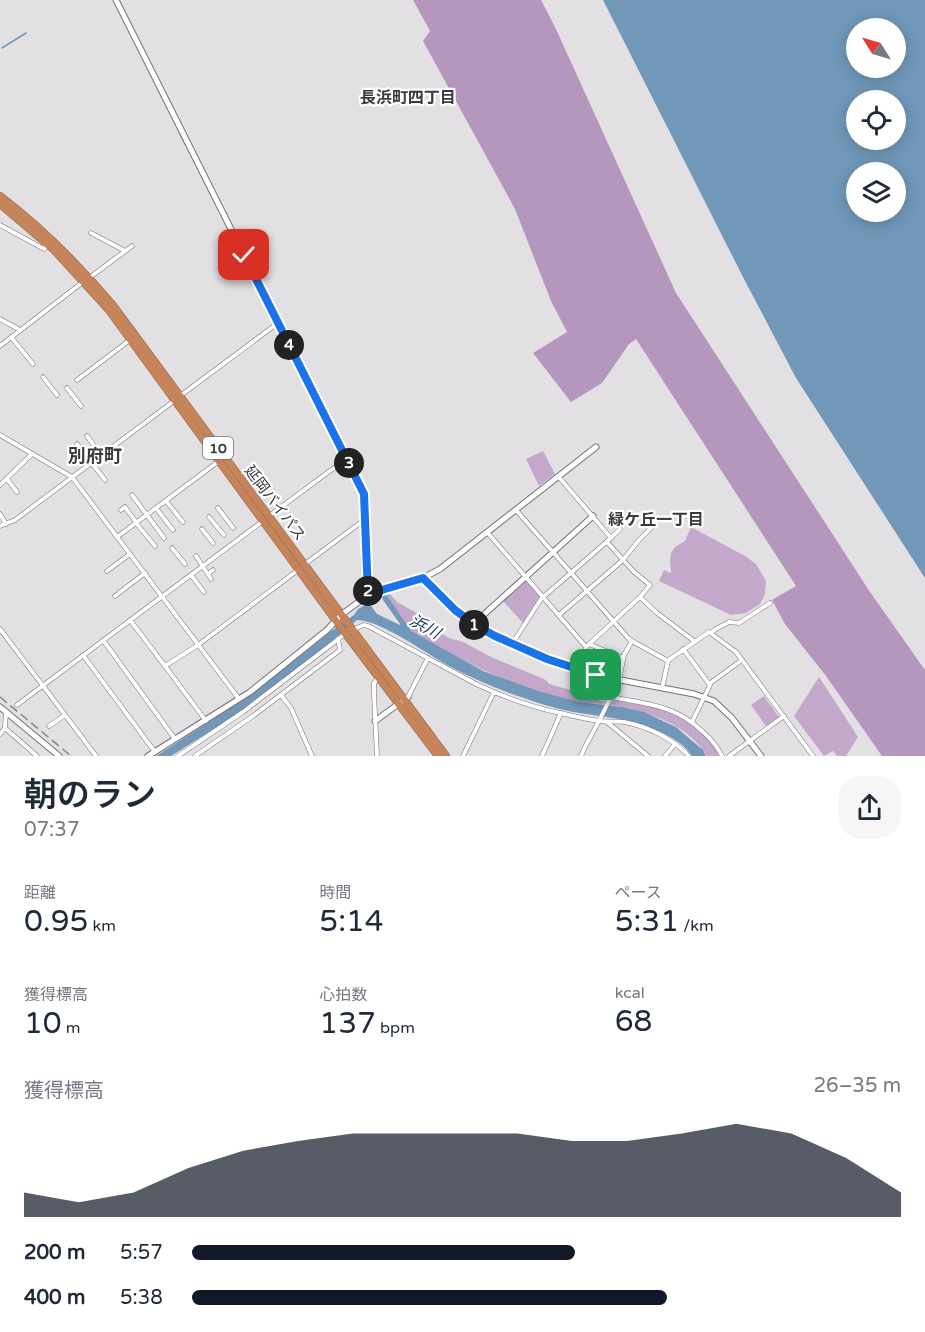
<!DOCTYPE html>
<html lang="ja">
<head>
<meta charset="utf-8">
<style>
  :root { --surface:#fff; --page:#f6f6f7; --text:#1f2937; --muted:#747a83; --accent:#111827 }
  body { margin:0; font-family:"Varela Round","Noto Sans JP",sans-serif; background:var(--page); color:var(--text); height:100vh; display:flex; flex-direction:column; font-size:22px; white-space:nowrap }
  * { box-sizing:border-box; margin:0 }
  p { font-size:20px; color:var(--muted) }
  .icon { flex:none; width:33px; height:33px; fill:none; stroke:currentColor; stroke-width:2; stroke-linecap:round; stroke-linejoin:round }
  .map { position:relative; height:756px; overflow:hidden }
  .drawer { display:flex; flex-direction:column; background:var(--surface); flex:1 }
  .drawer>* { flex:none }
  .needle { width:39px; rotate:307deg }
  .buttons { position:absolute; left:846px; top:18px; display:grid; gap:12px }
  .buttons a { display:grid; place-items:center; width:60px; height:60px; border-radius:50%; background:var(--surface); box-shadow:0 3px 15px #0003; font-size:30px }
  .pin { position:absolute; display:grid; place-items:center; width:51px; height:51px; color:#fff; margin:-26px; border-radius:12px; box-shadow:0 3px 9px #0006 }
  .km { position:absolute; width:30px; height:30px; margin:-15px; border-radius:50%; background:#222; color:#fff; font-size:16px; line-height:30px; text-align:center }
  .round { display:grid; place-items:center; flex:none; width:63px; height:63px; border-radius:24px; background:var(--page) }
  .headline { display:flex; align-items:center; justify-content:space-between; height:102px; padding:0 24px }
  h1 { font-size:33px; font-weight:600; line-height:45px }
  .figures { display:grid; grid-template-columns:repeat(3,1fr); gap:9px; height:102px; padding:6px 24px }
  .figures div { display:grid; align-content:center }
  .figures b { font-size:30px; font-weight:600 }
  .figures small { font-size:16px; font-weight:400 }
  .figures p { font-size:16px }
  .chart { height:168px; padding:12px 24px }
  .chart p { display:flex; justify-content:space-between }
  .chart svg { width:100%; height:108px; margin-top:6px; fill:var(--accent); opacity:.7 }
  ul { padding:0 24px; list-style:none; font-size:20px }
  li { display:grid; grid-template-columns:96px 72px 1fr; align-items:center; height:45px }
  li i { height:15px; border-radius:8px; background:var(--accent) }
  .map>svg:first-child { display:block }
  .green { fill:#c4a8cb }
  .forest { fill:#b596bd }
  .water { fill:#7198b9; fill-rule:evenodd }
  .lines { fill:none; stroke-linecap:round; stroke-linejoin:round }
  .stream { stroke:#7198b9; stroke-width:1.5 }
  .street-casing { stroke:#747175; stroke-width:5 }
  .secondary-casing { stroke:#747175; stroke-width:7 }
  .highway-casing { stroke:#946a4f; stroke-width:8 }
  .street { stroke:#fff; stroke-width:4 }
  .secondary { stroke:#fff; stroke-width:5 }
  .highway { stroke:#c5845a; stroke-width:7 }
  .rail { stroke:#868487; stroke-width:1.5; stroke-dasharray:9 4.5; stroke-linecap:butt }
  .route-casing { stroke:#fff; stroke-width:12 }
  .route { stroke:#1a73e8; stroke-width:8 }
  .labels { text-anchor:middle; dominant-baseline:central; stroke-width:4.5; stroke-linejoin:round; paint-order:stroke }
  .shield { fill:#fff; stroke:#757476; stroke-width:1.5 }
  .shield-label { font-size:14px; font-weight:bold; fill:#3a393b }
  .street-label { font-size:15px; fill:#3a393b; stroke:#fff }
  .neighbourhood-label { font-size:16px; font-weight:bold; fill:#3a393b; stroke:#fff }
  .water-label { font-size:16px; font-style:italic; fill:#0c3b5c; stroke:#fff }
  .quarter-label { font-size:18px; font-weight:bold; fill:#3a393b; stroke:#fff }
</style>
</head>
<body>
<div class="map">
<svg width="925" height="756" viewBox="0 0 925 756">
  <rect width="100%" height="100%" fill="#e3e0e4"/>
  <g class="green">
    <polygon points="543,451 555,474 539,486 526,459"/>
    <polygon points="691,527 745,556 756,564 766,581 765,594 760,604 746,613 731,615 659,581 664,570 671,573 670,560 671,553 675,547 685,541"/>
    <polygon points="526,580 540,596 523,623 503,601"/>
    <path d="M389,593L397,602L415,612L431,627L449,638L463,642L491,657L546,680L549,684L596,697L599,701H605L603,704C551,703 485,673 440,648C431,643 420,638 412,632C404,625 392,603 386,594Z"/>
    <polygon points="819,677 858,737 846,756 837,756 833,751 824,756 794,716"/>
    <polygon points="764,696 779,717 766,726 751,705"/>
    <path d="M614,700C651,707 673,708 702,734C710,740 716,747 720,756H707C687,723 645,710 609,705Z"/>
  </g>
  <polygon class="forest" points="413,0 541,0 555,27 676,293 870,592 925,670 925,756 882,756 826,676 785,624 772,600 796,586 636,339 629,344 602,383 571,402 533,353 567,332 551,301 515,209 423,41 430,31"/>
  <g class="water">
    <path d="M603,0H925V578L796,378L743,277ZM856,28H896V68H856ZM856,100H896V140H856ZM856,172H896V212H856Z"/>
    <path d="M386,594L411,631L483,671L538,691L579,702L622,707L644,712L676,727L703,750L706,756H692C687,748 680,743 672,738C640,719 615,719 580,713C559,710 538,703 518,696C495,688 472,678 451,667C426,654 383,621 357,620L304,664L247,708L171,756H156L252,694L330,632L354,615L358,609L369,603L377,614L400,625V624L383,600L382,596Z"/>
  </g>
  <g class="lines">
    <g class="stream">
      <polyline points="2,48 26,33"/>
      <polyline points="180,134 185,144"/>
      <polyline points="345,462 358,488"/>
      <polyline points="360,496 361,519"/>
      <polyline points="361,527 362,589"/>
    </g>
    <defs>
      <g id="street">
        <polyline points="0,225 44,249 48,245"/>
        <polyline points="91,233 125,251"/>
        <polyline points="89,278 132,246"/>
        <polyline points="0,319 20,330"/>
        <polyline points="11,337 33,364"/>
        <polyline points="0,346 83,282"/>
        <polyline points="43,377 57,395"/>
        <polyline points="77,380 130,340"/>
        <polyline points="67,388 81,406"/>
        <polyline points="180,396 278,323"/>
        <polyline points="0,435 72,477 239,699"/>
        <polyline points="87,436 101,455"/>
        <polyline points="77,444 105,480"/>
        <polyline points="7,479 17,492"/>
        <polyline points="0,485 32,454"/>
        <polyline points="132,495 164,538"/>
        <polyline points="166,501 183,522"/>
        <polyline points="156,508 173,530"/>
        <polyline points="218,508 233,528"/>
        <polyline points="121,510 125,507 136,522"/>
        <polyline points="516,510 629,639 632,641 624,655 619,680 600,719 585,747 581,756"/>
        <polyline points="0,514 6,524"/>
        <polyline points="269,516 346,459"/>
        <polyline points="209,517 224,535"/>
        <polyline points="136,523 155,546"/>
        <polyline points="0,526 15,520 174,401"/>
        <polyline points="202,529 213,543"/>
        <polyline points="487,532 586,647"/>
        <polyline points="117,537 219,461"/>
        <polyline points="611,538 620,529"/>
        <polyline points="172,548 185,564"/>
        <polyline points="196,556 211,579"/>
        <polyline points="305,564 360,523 366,524"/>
        <polyline points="107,571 130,554"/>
        <polyline points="208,574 213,570"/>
        <polyline points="191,575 204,592"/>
        <polyline points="115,596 145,573"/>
        <polyline points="640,597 657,613 694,641"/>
        <polyline points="559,615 623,560 639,540 651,528"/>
        <polyline points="130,620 165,666 198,645 298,570"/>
        <polyline points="0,629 96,756"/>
        <path d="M354,629L364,625L368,626L478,685C504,697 532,707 560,713C574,716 588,720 601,721C609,722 617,721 624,722C647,726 673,739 689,756"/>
        <polyline points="711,633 714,630 729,622 739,623 770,603"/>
        <polyline points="103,640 175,739"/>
        <polyline points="632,641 668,661"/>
        <polyline points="512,644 541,599 611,538 558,476"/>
        <polyline points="589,644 623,658"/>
        <polyline points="683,649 710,685 692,722"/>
        <polyline points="83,655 155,752"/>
        <polyline points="165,666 206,721"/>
        <polyline points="579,670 586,647 640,597 650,585 634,572 607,542"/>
        <polyline points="709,684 742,660"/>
        <polyline points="662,688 668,661 670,659 709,632 736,652 813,756"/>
        <polyline points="281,695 291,708 312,756"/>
        <polyline points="408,697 428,658"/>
        <path d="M611,697C646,704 675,705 702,731C710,738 717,746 722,756"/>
        <polyline points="17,705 263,521"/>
        <polyline points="607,722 648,756"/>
        <polyline points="49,726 65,715"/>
        <polyline points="5,728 37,756"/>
        <polyline points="0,734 5,728 6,712"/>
        <polyline points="178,756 243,712 345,634"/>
        <polyline points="195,756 253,716 340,650 338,639"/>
        <polyline points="377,756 374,693 374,683 378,678"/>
        <polyline points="463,756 494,692"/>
        <polyline points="542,756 561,713"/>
        <polyline points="665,756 675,744"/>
        <polyline points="729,756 784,716"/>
      </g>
      <g id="secondary">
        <polyline points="116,0 364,494 368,595"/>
        <polyline points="423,578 464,618 495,636 528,651 579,670 610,678 694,694 714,701 732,718 761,756"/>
        <polyline points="475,625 479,619 593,516"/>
        <polyline points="0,707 59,756"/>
        <polyline points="375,721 408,697"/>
        <polyline points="148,756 250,692 327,630 341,615 368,595 385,589 423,578 440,569 596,447"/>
      </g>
      <g id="highway">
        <path d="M0,196C42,228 78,264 112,304L446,756"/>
        <polyline points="0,204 54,250 108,309 344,632 438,756"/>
      </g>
    </defs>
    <use href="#street" class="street-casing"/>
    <use href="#secondary" class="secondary-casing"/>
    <use href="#highway" class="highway-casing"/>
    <use href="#street" class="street"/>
    <use href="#secondary" class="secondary"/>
    <use href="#highway" class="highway"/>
    <polyline class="rail" points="0,697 71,756"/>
  </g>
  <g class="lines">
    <defs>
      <polyline id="route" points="244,255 364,494 368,595 385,589 423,578 455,610 475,625 495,636 547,659 596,675"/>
    </defs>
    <use href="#route" class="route-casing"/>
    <use href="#route" class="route"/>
  </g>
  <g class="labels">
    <rect class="shield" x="203" y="437" width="30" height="22" rx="4.5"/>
    <g class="shield-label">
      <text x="218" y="448">10</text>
    </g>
    <g class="street-label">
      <text transform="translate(275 503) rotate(53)">延岡バイパス</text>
    </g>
    <g class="neighbourhood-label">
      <text x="408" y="98">長浜町四丁目</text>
      <text x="656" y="520">緑ケ丘一丁目</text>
    </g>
    <g class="water-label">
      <text transform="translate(425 627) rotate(29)">浜川</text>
    </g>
    <g class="quarter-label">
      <text x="95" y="456">別府町</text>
    </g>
  </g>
</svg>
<div class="buttons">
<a><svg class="needle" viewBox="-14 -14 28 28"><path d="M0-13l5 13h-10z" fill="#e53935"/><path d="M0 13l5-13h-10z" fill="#747a83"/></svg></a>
<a><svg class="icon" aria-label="locate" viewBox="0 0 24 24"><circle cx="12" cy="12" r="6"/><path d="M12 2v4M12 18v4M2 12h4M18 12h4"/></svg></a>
<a><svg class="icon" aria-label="layers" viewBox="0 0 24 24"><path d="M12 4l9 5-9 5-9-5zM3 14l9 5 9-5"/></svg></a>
</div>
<div class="pin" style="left:596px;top:675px;background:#1e9e55"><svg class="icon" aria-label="arrive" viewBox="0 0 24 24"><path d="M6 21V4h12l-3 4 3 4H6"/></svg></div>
<div class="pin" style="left:244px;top:255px;background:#d93025"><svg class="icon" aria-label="check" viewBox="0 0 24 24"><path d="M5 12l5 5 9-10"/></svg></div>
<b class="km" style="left:474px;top:625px">1</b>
<b class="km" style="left:368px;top:591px">2</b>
<b class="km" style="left:349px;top:463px">3</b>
<b class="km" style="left:289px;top:345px">4</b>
</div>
<section class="drawer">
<div class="headline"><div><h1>朝のラン</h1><p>07:37</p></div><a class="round"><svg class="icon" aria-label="share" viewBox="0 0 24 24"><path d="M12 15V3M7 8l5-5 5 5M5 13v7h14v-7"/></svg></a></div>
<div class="figures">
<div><p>距離</p><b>0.95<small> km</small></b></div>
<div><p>時間</p><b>5:14</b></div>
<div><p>ペース</p><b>5:31<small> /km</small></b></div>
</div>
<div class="figures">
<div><p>獲得標高</p><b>10<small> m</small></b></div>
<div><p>心拍数</p><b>137<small> bpm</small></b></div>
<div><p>kcal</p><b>68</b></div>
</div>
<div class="chart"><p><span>獲得標高</span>26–35 m</p>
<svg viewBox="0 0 160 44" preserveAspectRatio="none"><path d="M0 44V34L10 38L20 34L30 24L40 17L50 13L60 10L70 10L80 10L90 10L100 13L110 13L120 10L130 6L140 10L150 20L160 34V44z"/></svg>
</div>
<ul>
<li><b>200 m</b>5:57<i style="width:54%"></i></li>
<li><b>400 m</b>5:38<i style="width:67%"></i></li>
</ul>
</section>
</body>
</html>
